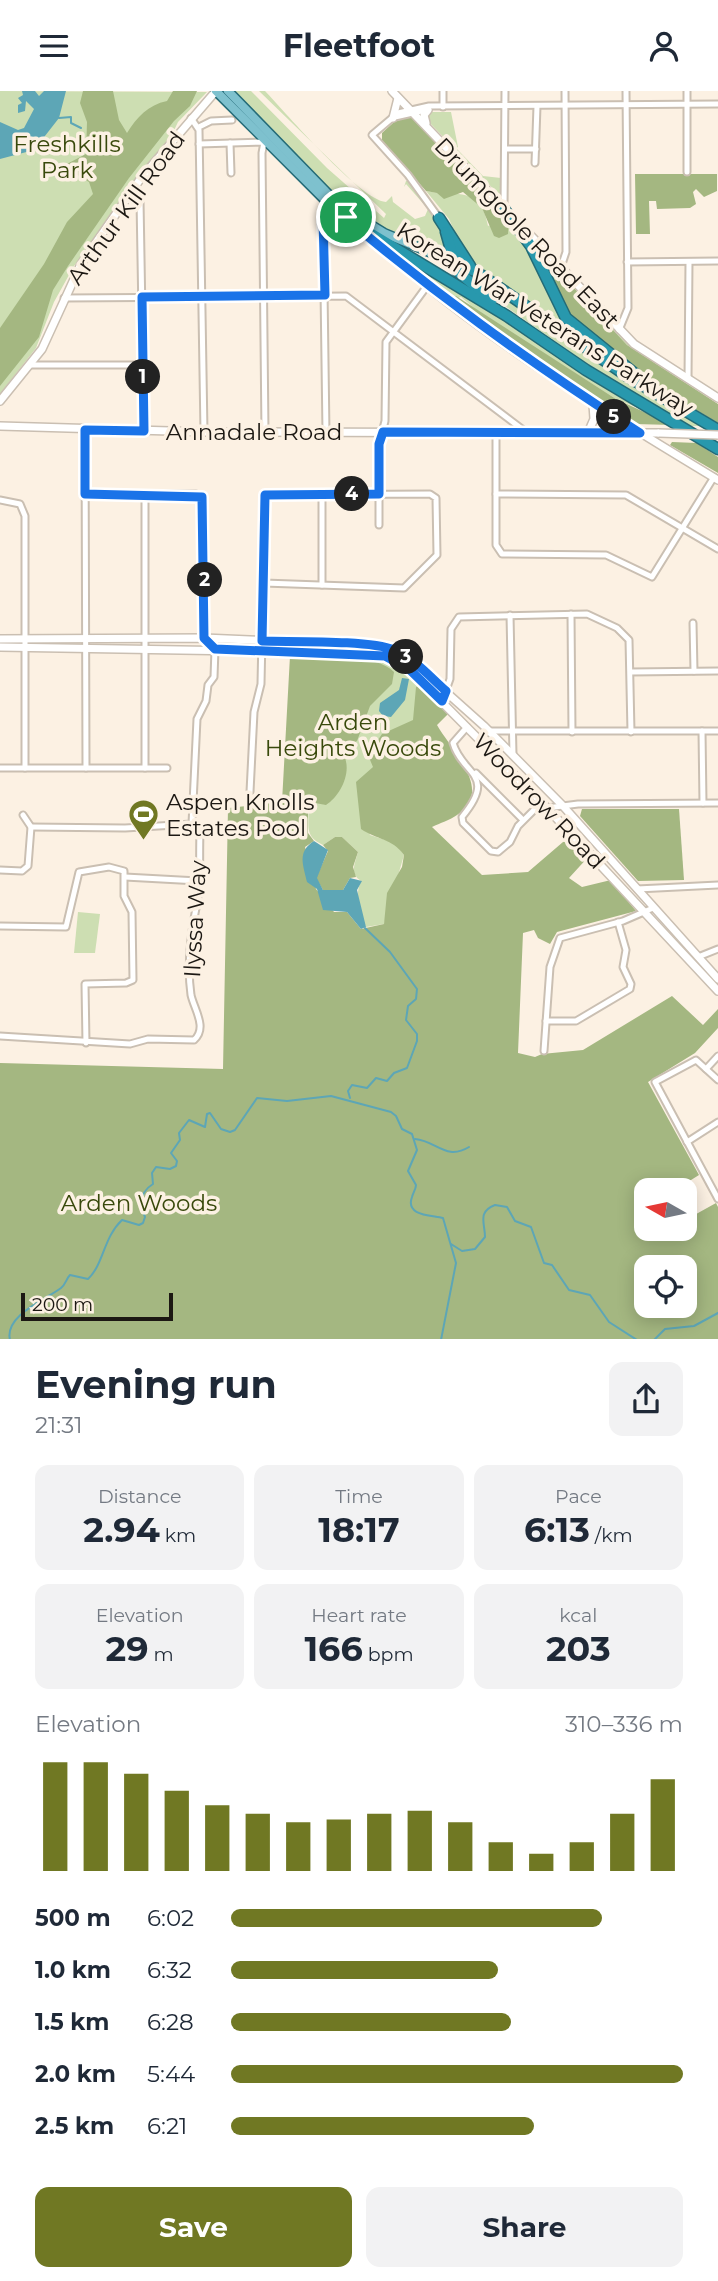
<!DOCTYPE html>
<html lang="en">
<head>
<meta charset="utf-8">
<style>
  :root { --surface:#fff; --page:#f2f2f3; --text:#1f2937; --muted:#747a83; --accent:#707823 }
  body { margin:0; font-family:Montserrat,sans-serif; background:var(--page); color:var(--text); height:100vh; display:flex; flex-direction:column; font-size:26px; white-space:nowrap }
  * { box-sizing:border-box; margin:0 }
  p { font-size:23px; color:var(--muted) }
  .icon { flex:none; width:38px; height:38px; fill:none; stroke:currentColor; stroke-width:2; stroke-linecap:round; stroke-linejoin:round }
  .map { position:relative; height:1248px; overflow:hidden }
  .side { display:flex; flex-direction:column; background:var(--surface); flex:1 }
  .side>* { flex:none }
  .needle { width:46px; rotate:279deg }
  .controls { position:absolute; left:634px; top:1087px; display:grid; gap:14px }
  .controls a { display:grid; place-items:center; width:63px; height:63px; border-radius:14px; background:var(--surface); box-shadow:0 4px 18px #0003; font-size:35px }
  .scale { position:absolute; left:21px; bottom:18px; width:152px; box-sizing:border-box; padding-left:7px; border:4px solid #1c1813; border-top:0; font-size:19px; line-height:24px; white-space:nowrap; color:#1c1813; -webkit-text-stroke:5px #fcf1e3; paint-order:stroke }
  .pin { position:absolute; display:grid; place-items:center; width:60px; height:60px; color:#fff; margin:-30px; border:4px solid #fff; border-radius:50%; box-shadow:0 2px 7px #0007 }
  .km { position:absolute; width:35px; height:35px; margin:-18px; border-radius:50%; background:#222; color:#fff; font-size:19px; line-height:35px; text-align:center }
  .round { display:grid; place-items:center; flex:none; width:74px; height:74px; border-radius:14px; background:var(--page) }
  .overview { display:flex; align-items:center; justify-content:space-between; height:119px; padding:0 35px }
  h1 { font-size:38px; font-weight:700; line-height:52px }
  .stats { display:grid; grid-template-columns:repeat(3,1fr); gap:10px; height:119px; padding:7px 35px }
  .stats div { display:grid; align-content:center; border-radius:14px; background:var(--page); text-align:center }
  .stats b { font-size:35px; font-weight:700 }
  .stats small { font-size:19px; font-weight:400 }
  .stats p { font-size:19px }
  .chart { height:196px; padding:14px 35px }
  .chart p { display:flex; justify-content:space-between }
  .chart svg { width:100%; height:126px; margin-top:7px; stroke:var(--accent); stroke-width:6 }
  .cta { display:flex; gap:14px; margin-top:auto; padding:14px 35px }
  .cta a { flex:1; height:80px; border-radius:14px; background:var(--accent); color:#fff; font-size:28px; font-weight:700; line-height:80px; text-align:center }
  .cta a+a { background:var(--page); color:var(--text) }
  ul { padding:0 35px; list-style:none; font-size:23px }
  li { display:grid; grid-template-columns:112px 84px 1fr; align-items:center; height:52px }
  li i { height:18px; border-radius:9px; background:var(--accent) }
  header { display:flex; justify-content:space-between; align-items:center; height:91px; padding:0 35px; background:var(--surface); font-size:32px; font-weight:700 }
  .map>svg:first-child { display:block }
  .green { fill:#cddeb2 }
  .forest { fill:#a4b781; fill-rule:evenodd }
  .water { fill:#5da6b6 }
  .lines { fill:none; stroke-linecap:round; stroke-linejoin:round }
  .stream { stroke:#5da6b6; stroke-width:2 }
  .street-casing { stroke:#cabfb2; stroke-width:9 }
  .secondary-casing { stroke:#cabfb2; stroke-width:10 }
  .primary-casing { stroke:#246b77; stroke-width:11 }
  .highway-casing { stroke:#246b77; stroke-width:13 }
  .street { stroke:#fff; stroke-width:5 }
  .secondary { stroke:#fff; stroke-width:7 }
  .primary { stroke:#7ec1ce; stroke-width:8 }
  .highway { stroke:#2898ad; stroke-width:10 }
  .secondary-bridge-casing { stroke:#cabfb2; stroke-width:10; stroke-linecap:butt }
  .secondary-bridge { stroke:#fff; stroke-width:7 }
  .route-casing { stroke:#fff; stroke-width:14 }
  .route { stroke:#1a73e8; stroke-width:9 }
  .labels { text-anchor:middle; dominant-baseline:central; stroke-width:7; stroke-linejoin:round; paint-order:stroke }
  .park-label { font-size:23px; fill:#38490b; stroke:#fcf1e3 }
  .street-label { font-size:23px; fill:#1c1813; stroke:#fcf1e3 }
  .poi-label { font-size:23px; fill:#1c1813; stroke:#fcf1e3; text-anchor:start }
</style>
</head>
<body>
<header><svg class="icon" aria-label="menu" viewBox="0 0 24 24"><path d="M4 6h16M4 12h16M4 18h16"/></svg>Fleetfoot<svg class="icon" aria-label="person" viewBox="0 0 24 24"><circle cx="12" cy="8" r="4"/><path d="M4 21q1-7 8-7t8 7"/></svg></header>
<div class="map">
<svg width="718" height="1249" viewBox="0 0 718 1249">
  <rect width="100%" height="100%" fill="#fcf1e3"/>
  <g class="green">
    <polygon points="0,0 207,1 178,31 170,48 74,175 54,211 36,257 0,303"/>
    <path d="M234,0H251L327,77L384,127L386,123L259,0H265C286,22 360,109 386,111L392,105L393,111L415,128L425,125L428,118L406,93L404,96L406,90H410C420,105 448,140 445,157L435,160L392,143L347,117Z"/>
    <polygon points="430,21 451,21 458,56 456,57 483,85 501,87 502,107 427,29"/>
    <path d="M426,100C453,106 481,93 488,135L509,127L581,247L473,174L464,162L449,128Z"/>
    <polygon points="386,155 502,227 611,301 655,324 616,308 480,222 461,206 452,209"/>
    <polygon points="535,155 637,260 718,313 627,254 563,185 553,191"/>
    <polygon points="459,175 709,335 688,335 588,273 479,197"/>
    <path d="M290,565L390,572L405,578L421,593L418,713H360L370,744L395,752L404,764L384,833L366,836C360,822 354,805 361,790C349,782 355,773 358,761L342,746H335L323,754C303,745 310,734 308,716L313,713Z"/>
    <polygon points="78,821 100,823 95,862 74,862"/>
  </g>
  <g class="forest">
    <path d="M83,0H113L119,29L127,42C137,26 148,14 167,10L173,0H197L190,15L174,30L129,87L68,175L53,199L39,246L0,295V237L44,173L67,131L93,103L89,91L63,75L86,63L87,31L80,12Z"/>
    <polygon points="412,25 509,127 508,143 499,147 494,145 482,117 463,101 444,108 437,102 426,100 382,50 382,42 394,31"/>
    <polygon points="635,83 717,83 717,100 704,106 696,98 693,101 696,113 690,117 657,118 656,110 649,110 650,143 636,143"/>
    <polygon points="563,185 627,254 718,313 718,332 653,293 601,255 570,227 553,190"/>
    <polygon points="456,205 616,308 672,334 635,333 524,262 452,209"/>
    <polygon points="672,351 697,352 718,366 718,382 670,354"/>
    <path d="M290,565C316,566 377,562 394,581L392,593L370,615L357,650L348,655L345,667C351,683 340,705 326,714L315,712L308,716V742L314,750L305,756L316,798L334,821H347L361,838L384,833L387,802L402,776L404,764C392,747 377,749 361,738L356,691L373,676L368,664L382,643L413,629L416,596L421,593L450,621L437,634C451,659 495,700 457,724C450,729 440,732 432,736L482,784L528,781L570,745L590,764L569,787L582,796L611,789L636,820L557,841L550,853L538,847L534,839L523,842L518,962L535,966L542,963L583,959L672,905L703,934L718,918V937L695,962L648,991L699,1084L675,1099H646V1138H684V1119L689,1127L716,1112L718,1116V1248L0,1249V972L223,978L228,717L282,711ZM646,1176H684V1214H646Z"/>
    <polygon points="582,718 679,718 684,789 638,790 580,725"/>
    <polygon points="335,746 342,746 358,761 353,776 356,786 350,787 343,799 323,799 316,787 328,760 323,754"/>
  </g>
  <g class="water">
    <polygon points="22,0 35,0 39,5 44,0 66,0 59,27 34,59 0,68 0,31 18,39 24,37 34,18 26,10 25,20 18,22 18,14 22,12 18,7 23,4"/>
    <polygon points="402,587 409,588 405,609 391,626 383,625 379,620 380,612 399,599"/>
    <path d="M314,750L328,759L317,787L323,799H343L350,787L362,790L357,799L366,836L361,838L347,821L323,819L317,798L307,791C303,773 297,761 314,750Z"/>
  </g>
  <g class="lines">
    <g class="stream">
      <polyline points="59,27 71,26 71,32 81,37"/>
      <polyline points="350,1007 348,1000 352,994 367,997 376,987 387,990 394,982 407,977 417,950 417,943 406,929 408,915 416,908 417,898 390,861 365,837"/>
      <path d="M415,1048C437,1050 446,1070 469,1056"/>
      <path d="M451,1153L462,1160L475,1158L485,1146C485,1132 477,1121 495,1114L507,1116L515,1130L531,1136L544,1172L552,1174L569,1199L590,1204L609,1231L637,1249"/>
      <path d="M10,1249C4,1224 47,1208 61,1197C66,1193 66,1188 70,1184L88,1188C104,1173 103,1147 122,1129L139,1134L143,1132L145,1126C139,1112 140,1101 153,1093L152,1082L156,1076L170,1078L176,1075L177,1070L171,1062L180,1049L179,1042L189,1029L205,1036L207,1023L210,1022L221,1038L230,1041L235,1039L257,1007L287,1010L331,1005L391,1021L396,1025L402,1038L412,1043L417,1059L408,1080L416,1094C416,1098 413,1102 412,1106C405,1125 431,1124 443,1127L456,1172L441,1249"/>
      <polyline points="654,1249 665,1238 694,1235 718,1222"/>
    </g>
    <defs>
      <g id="street">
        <polyline points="443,0 443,16"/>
        <polyline points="687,0 687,81"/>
        <polyline points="395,26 426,19"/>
        <polyline points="191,27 199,39 204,341"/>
        <polyline points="199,36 211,30 232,29"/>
        <polyline points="230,52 231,82"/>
        <polyline points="199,53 264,51 262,62 265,341"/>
        <polyline points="506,58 536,58"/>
        <polyline points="535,72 537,15"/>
        <polyline points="135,99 140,109 144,340"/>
        <polyline points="504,118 505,0"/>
        <polyline points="439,127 408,84 372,44 398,22 429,15 718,13"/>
        <polyline points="627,171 718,170"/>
        <polyline points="561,176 566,161 565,0"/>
        <polyline points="64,207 346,205 526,341"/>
        <polyline points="619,239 628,217 626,0"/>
        <polyline points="32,274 143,274"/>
        <polyline points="688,288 689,171"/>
        <polyline points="85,339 86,677"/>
        <polyline points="496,341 496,454 502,463 606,464 652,486 714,386"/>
        <polyline points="326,342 323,127 328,112"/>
        <polyline points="496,403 626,404 718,458"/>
        <polyline points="0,409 20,413 25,425 25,677"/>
        <polyline points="379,434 379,353 385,330 386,251 427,195"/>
        <polyline points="322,494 322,403"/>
        <polyline points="571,523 572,641"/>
        <polyline points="510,524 513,664"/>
        <polyline points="693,532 694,580"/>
        <polyline points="631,581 718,580"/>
        <polyline points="442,610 450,588 451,538 459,526 587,523 617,537 629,549 631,641"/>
        <path d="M467,636L453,652C462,684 498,683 462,726L463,732L491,760L498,761L510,751L518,735L541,712"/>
        <polyline points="490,640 718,640"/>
        <polyline points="702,640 703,712"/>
        <polyline points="0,677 167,677"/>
        <polyline points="145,677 145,403"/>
        <polyline points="476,682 523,729"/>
        <polyline points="250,701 254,621 261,593 265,404 430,403 436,407 437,464 404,497 264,492"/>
        <polyline points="547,717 578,713 718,712"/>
        <polyline points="31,736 125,737 192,733"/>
        <polyline points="0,779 22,780 28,775 31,736 23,724"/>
        <polyline points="125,786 198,790"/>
        <polyline points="637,798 718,794"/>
        <polyline points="0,835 66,836 79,781 109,776 124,780 124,805 132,821 133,889 126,892 85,893 86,952"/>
        <polyline points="698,866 718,858"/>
        <polyline points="546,930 576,930 630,898 631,893 623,876 626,859 618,831"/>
        <path d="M0,945L130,953L148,948L194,949C208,937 194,918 191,904C187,876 191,840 197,812C201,790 199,764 200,742L192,733L197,628L206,610L208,594L214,586L215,558L204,547V409L196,403H85"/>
        <polyline points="544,960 550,876 560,847 623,830 653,817"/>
        <polyline points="706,978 718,965"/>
        <polyline points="718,989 696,969 655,991 718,1108"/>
        <polyline points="687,1051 718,1031"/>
      </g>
      <g id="secondary">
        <polyline points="392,0 507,120"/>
        <polyline points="393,27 398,7"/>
        <polyline points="426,32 424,24 428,19"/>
        <polyline points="515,128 634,253 718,307"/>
        <path d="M366,143C472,240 595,315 718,389"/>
        <polyline points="0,310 42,258 81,173 141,87 216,0"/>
        <polyline points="0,335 204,341 659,342"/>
        <polyline points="588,342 594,328 593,313"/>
        <polyline points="0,548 204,547 369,554 393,559 409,568 484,635 563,715 718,888"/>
        <polyline points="0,556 353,562 385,565 409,578 547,717 718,900"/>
      </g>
      <g id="primary">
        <polyline points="216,0 328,112"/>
        <polyline points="228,0 340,115 384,142 453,171"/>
      </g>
      <g id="highway">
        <polyline points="504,118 531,155 566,227 640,287"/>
        <polyline points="439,127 470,175"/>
        <polyline points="352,131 507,225 586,279 718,358"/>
        <polyline points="446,141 457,180 492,209"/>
        <polyline points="453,171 475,180 627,285 718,339"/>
      </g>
    </defs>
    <use href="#street" class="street-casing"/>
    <use href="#secondary" class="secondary-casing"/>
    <use href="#primary" class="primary-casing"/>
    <use href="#highway" class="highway-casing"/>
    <use href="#street" class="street"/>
    <use href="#secondary" class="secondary"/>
    <use href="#primary" class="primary"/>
    <use href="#highway" class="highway"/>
    <defs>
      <polyline id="secondary-bridge" points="659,342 718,344"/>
    </defs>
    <use href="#secondary-bridge" class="secondary-bridge-casing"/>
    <use href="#secondary-bridge" class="secondary-bridge"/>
  </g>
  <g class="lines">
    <defs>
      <path id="route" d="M328,112C429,199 528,270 640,342L383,341L379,353V403L265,404L262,550C294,551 369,549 394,559C414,567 430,586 446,600L442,610L409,578L385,565L215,558L204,547L202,406L85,403V339L144,340L142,206L325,204L323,127Z"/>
    </defs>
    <use href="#route" class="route-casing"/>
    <use href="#route" class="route"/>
  </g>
  <defs>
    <symbol id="stadium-pin" viewBox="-11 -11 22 30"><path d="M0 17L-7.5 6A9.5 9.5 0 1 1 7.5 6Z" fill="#707823" stroke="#fcf1e3"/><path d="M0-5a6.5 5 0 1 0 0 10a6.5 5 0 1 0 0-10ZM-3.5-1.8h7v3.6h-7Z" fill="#fff"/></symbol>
  </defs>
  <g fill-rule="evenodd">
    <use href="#stadium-pin" x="126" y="706" width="35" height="47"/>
  </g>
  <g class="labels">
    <g class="park-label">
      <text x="67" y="53">Freshkills<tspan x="67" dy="26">Park</tspan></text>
      <text x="353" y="631">Arden<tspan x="353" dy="26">Heights Woods</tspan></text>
      <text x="139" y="1112">Arden Woods</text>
    </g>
    <g class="street-label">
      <text transform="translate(126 117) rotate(-54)">Arthur Kill Road</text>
      <text transform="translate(527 142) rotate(46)">Drumgoole Road East</text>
      <text transform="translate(545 228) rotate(32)">Korean War Veterans Parkway</text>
      <text x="254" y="341">Annadale Road</text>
      <text transform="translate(539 710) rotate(46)">Woodrow Road</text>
      <text transform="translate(195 828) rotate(-87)">Ilyssa Way</text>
    </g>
    <g class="poi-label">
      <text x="166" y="711">Aspen Knolls<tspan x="166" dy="26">Estates Pool</tspan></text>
    </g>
  </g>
</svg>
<div class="controls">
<a><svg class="needle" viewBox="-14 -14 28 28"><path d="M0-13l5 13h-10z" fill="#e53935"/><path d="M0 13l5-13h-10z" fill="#747a83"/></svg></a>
<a><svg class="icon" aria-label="locate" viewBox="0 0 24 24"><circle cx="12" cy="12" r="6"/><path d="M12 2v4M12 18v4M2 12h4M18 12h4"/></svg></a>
</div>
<div class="scale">200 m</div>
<div class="pin" style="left:346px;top:126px;background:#1e9e55"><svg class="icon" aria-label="arrive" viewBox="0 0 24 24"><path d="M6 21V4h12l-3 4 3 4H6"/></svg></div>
<b class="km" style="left:143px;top:286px">1</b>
<b class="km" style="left:205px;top:489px">2</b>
<b class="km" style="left:406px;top:566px">3</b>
<b class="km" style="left:352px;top:403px">4</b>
<b class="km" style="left:614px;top:326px">5</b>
</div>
<section class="side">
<div class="overview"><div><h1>Evening run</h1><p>21:31</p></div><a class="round"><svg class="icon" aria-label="share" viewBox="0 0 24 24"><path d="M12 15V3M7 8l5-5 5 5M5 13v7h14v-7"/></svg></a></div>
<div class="stats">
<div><p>Distance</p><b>2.94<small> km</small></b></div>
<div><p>Time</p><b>18:17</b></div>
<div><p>Pace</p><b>6:13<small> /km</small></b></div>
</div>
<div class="stats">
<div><p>Elevation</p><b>29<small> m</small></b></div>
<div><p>Heart rate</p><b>166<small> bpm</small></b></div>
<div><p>kcal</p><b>203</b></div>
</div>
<div class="chart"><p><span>Elevation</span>310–336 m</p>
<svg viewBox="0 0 160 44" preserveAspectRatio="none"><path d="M5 44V6M15 44V6M25 44V10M35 44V16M45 44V21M55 44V24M65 44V27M75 44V26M85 44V24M95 44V23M105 44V27M115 44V34M125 44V38M135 44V34M145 44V24M155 44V12"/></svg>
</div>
<ul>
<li><b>500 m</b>6:02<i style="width:82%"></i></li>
<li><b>1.0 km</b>6:32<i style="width:59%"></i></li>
<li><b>1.5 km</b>6:28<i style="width:62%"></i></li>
<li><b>2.0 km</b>5:44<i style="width:100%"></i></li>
<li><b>2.5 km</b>6:21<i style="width:67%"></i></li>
</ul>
<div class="cta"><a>Save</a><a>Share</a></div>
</section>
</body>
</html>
